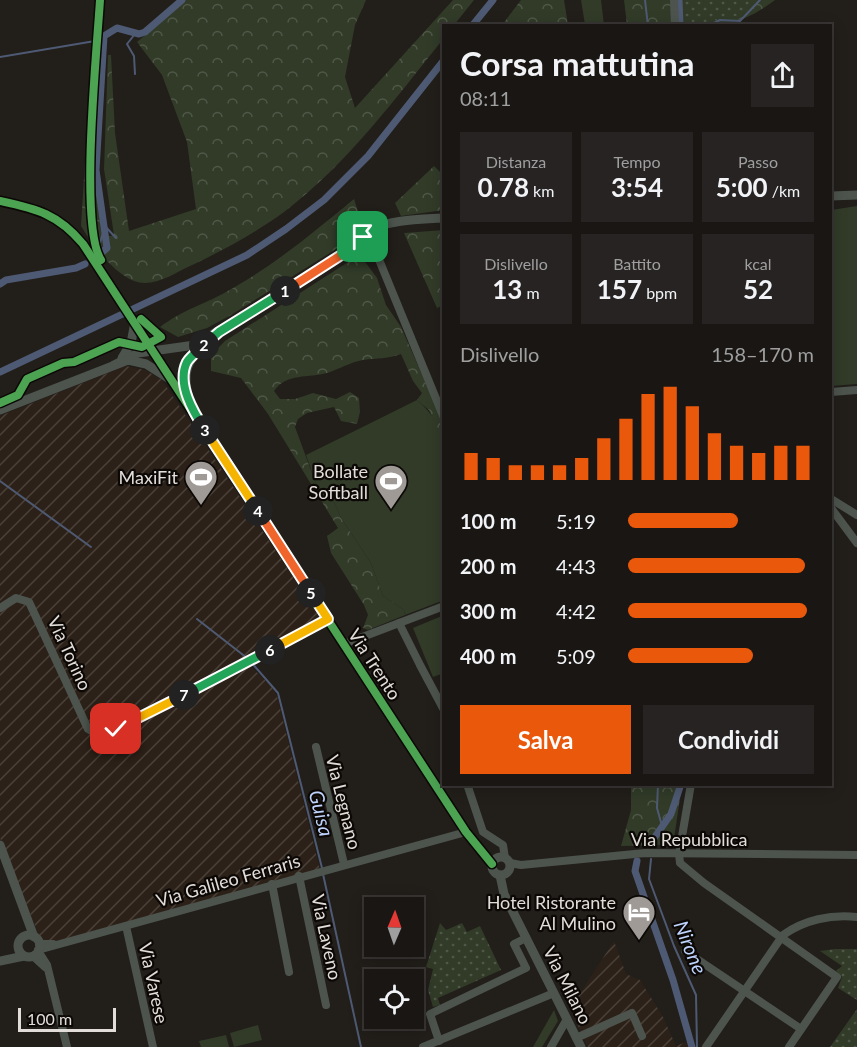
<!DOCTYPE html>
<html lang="it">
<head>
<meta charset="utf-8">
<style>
  :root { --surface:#1a1614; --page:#272322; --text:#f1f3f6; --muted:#9f9fa0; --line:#383534; --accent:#ea580c }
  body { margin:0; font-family:Lato,sans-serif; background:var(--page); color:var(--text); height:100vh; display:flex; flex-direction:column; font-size:22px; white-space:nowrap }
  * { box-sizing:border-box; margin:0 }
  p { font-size:20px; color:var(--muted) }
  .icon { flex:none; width:33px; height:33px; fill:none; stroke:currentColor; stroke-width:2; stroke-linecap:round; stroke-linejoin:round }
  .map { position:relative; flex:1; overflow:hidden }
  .panel { position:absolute; left:442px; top:24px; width:390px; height:762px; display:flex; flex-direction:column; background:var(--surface); border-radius:0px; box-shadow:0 3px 15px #0003,0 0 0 2px var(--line) }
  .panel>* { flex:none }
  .needle { width:39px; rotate:2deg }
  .fabs { position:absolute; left:364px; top:897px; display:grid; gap:12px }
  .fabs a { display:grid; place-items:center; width:60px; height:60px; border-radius:0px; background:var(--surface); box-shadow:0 3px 15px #0003,0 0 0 2px var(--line); font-size:30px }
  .scale { position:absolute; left:18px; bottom:15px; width:98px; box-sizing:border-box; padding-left:6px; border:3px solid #e3ddd9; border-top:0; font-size:16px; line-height:21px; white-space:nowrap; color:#e3ddd9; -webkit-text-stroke:4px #0b0806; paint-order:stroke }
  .pin { position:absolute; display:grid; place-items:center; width:51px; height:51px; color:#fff; margin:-26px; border-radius:12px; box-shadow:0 3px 9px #0006 }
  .km { position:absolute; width:30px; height:30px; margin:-15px; border-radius:50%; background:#222; color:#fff; font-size:16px; line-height:30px; text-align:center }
  .round { display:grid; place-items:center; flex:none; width:63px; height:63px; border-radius:0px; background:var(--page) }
  .headline { display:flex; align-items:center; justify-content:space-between; height:102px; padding:0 18px }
  h1 { font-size:33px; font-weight:700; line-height:45px }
  .metrics { display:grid; grid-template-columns:repeat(3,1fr); gap:9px; height:102px; padding:6px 18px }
  .metrics div { display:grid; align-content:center; border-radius:0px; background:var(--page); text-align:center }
  .metrics b { font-size:26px; font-weight:700 }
  .metrics small { font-size:16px; font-weight:400 }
  .metrics p { font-size:16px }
  .chart { height:168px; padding:12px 18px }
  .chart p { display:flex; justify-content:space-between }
  .chart svg { width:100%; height:108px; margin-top:6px; stroke:var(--accent); stroke-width:6 }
  .action { display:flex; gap:12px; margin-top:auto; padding:12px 18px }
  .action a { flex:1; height:69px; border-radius:0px; background:var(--accent); color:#fff; font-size:24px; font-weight:700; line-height:69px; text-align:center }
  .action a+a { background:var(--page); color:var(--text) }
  ul { padding:0 18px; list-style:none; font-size:20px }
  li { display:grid; grid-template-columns:96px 72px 1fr; align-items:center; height:45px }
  li i { height:15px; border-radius:8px; background:var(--accent) }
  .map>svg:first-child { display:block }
  .industrial { fill:url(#industrial-furrows) }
  .green { fill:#313b28 }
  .forest { fill:url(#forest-crowns) }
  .park { fill:url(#park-dots) }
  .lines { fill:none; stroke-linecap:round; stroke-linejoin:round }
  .stream { stroke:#4e5a73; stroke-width:2 }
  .canal { stroke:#4e5a73; stroke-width:7 }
  .minor { stroke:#4c544d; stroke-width:8 }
  .tertiary { stroke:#4c544d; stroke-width:9 }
  .cycleway-casing { stroke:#0b0806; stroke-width:11 }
  .cycleway { stroke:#4ca352; stroke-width:8 }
  .split-1-casing { stroke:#fff; stroke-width:12 }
  .split-2-casing { stroke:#fff; stroke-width:12 }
  .split-3-casing { stroke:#fff; stroke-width:12 }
  .split-4-casing { stroke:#fff; stroke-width:12 }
  .split-5-casing { stroke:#fff; stroke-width:12 }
  .split-6-casing { stroke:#fff; stroke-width:12 }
  .split-7-casing { stroke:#fff; stroke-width:12 }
  .split-8-casing { stroke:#fff; stroke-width:12 }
  .split-1 { stroke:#f0652b; stroke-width:8 }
  .split-2 { stroke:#22a559; stroke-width:8 }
  .split-3 { stroke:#22a559; stroke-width:8 }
  .split-4 { stroke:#f5b400; stroke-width:8 }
  .split-5 { stroke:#f0652b; stroke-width:8 }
  .split-6 { stroke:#f5b400; stroke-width:8 }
  .split-7 { stroke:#22a559; stroke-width:8 }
  .split-8 { stroke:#f5b400; stroke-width:8 }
  .labels { text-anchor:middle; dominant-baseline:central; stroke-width:4.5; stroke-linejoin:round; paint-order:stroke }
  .poi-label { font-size:18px; fill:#e3ddd9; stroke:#0b0806; text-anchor:end }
  .street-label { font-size:18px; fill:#e3ddd9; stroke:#0b0806 }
  .water-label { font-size:20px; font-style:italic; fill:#bed3fd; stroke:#0b0806 }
</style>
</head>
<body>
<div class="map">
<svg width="857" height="1047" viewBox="0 0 857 1047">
  <defs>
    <pattern id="industrial-furrows" width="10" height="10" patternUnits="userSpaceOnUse" patternTransform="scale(1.5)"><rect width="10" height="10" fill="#2c2118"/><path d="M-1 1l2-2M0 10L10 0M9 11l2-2" fill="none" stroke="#4a4139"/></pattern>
    <pattern id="forest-crowns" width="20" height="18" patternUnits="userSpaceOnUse" patternTransform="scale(1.5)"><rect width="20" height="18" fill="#313b28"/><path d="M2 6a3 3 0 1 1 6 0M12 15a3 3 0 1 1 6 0" fill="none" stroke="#4f5747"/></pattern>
    <pattern id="park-dots" width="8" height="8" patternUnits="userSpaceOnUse" patternTransform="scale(1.5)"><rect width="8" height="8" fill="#313b28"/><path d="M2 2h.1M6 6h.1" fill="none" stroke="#4f5747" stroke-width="1.8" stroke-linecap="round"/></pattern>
  </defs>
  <rect width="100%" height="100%" fill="#221e1a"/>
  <g class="industrial">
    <polygon points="126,366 145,370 162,380 322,620 244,660 271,686 277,696 320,870 56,943 45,942 38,933 0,838 0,416"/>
    <polygon points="614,941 626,974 640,980 663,1017 676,1046 689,1041 691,1047 588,1047 570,1009"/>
  </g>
  <g class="green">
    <polygon points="581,0 601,0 604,25 585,25"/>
    <polygon points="857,206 857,384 831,386 831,210"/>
    <path d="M417,400C444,422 444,448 444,480C444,489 442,493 444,502V600L405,615L404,610L383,596L371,563L341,518L333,500L323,493L316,484L306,455Z"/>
    <polygon points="444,615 444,673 433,677 413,628"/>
    <polygon points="554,1010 558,1021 542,1047 533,1047"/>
    <polygon points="258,1025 262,1040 234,1047 230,1033"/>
    <polygon points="226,1035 229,1047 201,1047 199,1041"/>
  </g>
  <g class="forest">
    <path d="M186,0H366L355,25L345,77L355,108L453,0H474L454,25L444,26V38C395,99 347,164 284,212C255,233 222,251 190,266C173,274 153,288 134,281C112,272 93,245 81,226L90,80H99L93,169L102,238L114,235L104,169L108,55H111L115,133L129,231L196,209L187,142L162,75L137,42Z"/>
    <polygon points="521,0 564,0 568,25 502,25"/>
    <polygon points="624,0 671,0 672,25 627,25"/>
    <path d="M677,0H775C739,27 721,25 678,25Z"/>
    <polygon points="434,166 444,176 444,210 401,216 395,203"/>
    <path d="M354,199L362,224L344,244L231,315L207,328L178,337L160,327C184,309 201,306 226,292C272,267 314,232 354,199Z"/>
    <polygon points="444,230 444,305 437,308 404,233"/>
    <path d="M356,257L366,263L377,278L386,305L401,327L444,425V445L429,410L417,400L422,393L413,381L401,354C388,359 377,358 363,360C351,362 339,369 327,373C309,378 286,373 274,391L280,399H295L313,393L336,399L350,392L359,398L360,412L357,424L341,421L334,407L307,413L298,419L295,427L316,484L323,493L333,500L341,518L371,563L383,596L404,610L405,615L368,630L363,628L368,615L364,605L331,553L327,536L338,528L268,414L241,378L211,371V355L225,341Z"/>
    <polygon points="831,612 834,612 832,705 831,704"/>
    <polygon points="631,785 682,785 673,845 621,846 631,810"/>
  </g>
  <g class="park">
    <polygon points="677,0 756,0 738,16 719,17 704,26 678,25"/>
    <polygon points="440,923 446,930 462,923 467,932 480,926 501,970 438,998 440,1005 433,1007 428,990 433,969 426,967"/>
    <polygon points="835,949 857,949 857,1000 838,988 842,977 836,971 842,966 820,951"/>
    <polygon points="857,1009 857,1047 830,1047"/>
  </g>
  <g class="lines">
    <g class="stream">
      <polyline points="645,0 648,26"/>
      <polyline points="708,26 720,20 740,21 760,0"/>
      <polyline points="135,34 127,44 134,56 135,74"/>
      <polyline points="102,41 104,41"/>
      <polyline points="0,57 95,41"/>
      <polyline points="104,225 116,238"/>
      <polyline points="100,243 104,229"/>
      <polyline points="0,481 91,547"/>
      <polyline points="197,619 247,658"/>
      <polyline points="251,662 278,693 322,868"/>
      <polyline points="658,784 657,808 662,826"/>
      <polyline points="651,859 649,879 674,946 696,995 697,1047"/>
      <polyline points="323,874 361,1047"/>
    </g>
    <g class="canal">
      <polyline points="679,0 680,26"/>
      <polyline points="472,26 493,0"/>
      <polyline points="100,254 107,248 96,170 104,36 117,28 139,34 145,32 182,0"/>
      <polyline points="0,284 6,280 76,268 85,264"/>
      <polyline points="0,372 247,255 286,229 324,200 368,156 444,60"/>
      <polyline points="650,844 671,814 681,784"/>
      <polyline points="637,861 635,871 673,980 692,1047"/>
    </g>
    <g class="minor">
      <polyline points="674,0 675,26"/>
      <polyline points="373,245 444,418"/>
      <polyline points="831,392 857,390"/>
      <polyline points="831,499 857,515"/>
      <polyline points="831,508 857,543"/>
      <polyline points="0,608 16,598 29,602 88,729 99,736 328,619"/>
      <polyline points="399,623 419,663"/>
      <polyline points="344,644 444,606"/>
      <polyline points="420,665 444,710"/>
      <polyline points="316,747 344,864"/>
      <polyline points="467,784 483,832 503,845 505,858"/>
      <polyline points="691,784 679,854 680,863 704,883 837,977 789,1047"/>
      <polyline points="510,863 521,865 645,853 857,855"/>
      <polyline points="299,876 326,1005"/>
      <polyline points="272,884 289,972"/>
      <polyline points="126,926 153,1047"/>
      <polyline points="39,944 53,944"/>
      <polyline points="38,950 466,832"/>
      <polyline points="38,951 47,965 67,1047"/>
      <polyline points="685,951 801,1029"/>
      <polyline points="33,956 45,967"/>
      <polyline points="576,1038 632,1013 642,1036"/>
      <polyline points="439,1041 430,1014 526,968 514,944 526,938"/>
      <polyline points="423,1047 554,993"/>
      <polyline points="551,1047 567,1019"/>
      <path d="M706,1047L783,935C804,920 831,914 857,917"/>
    </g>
    <g class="tertiary">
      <polyline points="831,196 857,195"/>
      <path d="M0,201C37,209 58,214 83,244L466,832L492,864"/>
      <path d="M363,241C365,219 426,219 444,218"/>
      <polyline points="363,241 366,245 377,244 381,235 377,228"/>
      <polyline points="122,358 131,343 135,322"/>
      <polyline points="114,365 138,353 195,345 363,241"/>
      <path d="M189,399C182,373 186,361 206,343"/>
      <polyline points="0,410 128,360 146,364 168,378"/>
      <polyline points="0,845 34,937"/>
      <circle cx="501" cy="866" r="9"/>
      <polyline points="500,875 504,894 581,1047"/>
      <circle cx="29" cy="946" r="11"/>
      <polyline points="0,961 24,956"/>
    </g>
    <defs>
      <g id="cycleway">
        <path d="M100,0C97,49 79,226 101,260"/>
        <path d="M0,201C37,209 58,214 83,244L466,832L492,864"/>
        <polyline points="0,403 18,395 27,379 63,363 74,362 119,342 142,347 161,337 141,319"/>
      </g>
    </defs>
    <use href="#cycleway" class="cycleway-casing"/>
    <use href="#cycleway" class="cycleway"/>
  </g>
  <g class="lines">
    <defs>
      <polyline id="split-1" points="285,291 363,241 363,237"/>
      <polyline id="split-2" points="204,345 219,332 285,291"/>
      <path id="split-3" d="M204,345C199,350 191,356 187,362C176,384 194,413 205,430"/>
      <polyline id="split-4" points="205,430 258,511"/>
      <polyline id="split-5" points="258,511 311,593"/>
      <polyline id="split-6" points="270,650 328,619 311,593"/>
      <polyline id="split-7" points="184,695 270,650"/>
      <polyline id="split-8" points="116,729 184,695"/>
    </defs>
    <use href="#split-1" class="split-1-casing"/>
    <use href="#split-2" class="split-2-casing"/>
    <use href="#split-3" class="split-3-casing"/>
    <use href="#split-4" class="split-4-casing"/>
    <use href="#split-5" class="split-5-casing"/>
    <use href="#split-6" class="split-6-casing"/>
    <use href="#split-7" class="split-7-casing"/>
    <use href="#split-8" class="split-8-casing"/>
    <use href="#split-1" class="split-1"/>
    <use href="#split-2" class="split-2"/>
    <use href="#split-3" class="split-3"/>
    <use href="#split-4" class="split-4"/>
    <use href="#split-5" class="split-5"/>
    <use href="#split-6" class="split-6"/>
    <use href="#split-7" class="split-7"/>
    <use href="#split-8" class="split-8"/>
  </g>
  <defs>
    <symbol id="stadium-pin" viewBox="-11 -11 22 30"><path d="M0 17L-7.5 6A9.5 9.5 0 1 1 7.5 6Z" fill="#9f9a96" stroke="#0b0806"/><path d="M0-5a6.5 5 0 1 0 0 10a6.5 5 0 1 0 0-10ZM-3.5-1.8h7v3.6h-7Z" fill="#fff"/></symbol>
    <symbol id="hotel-pin" viewBox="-11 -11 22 30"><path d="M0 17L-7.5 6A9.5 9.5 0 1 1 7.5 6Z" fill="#9f9a96" stroke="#0b0806"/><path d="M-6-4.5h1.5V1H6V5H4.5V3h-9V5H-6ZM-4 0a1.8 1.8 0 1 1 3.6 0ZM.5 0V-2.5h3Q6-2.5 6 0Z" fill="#fff"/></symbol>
  </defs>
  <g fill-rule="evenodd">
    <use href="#stadium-pin" x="182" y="458" width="38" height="52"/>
    <use href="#stadium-pin" x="372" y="462" width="38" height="52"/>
    <use href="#hotel-pin" x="620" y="893" width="38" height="52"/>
  </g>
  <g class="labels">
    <g class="poi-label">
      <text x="368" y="471">Bollate<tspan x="368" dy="21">Softball</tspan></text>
      <text x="178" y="477">MaxiFit</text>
      <text x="616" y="902">Hotel Ristorante<tspan x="616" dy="21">Al Mulino</tspan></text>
    </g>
    <g class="street-label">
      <text transform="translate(70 653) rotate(65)">Via Torino</text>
      <text transform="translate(375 664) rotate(57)">Via Trento</text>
      <text transform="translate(344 802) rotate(76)">Via Legnano</text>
      <text x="689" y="839">Via Repubblica</text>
      <text transform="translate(228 880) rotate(-16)">Via Galileo Ferraris</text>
      <text transform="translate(327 937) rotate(78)">Via Laveno</text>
      <text transform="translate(154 983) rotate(78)">Via Varese</text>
      <text transform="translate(568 985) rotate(63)">Via Milano</text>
    </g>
    <g class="water-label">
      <text transform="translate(322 813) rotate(76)">Guisa</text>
      <text transform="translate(691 947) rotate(68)">Nirone</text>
    </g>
  </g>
</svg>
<div class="fabs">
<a><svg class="needle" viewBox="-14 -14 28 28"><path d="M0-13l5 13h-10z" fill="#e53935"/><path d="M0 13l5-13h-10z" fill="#9f9fa0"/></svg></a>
<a><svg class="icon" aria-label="locate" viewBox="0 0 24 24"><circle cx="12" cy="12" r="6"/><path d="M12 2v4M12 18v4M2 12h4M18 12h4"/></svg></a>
</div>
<div class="scale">100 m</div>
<div class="pin" style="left:363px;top:237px;background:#1e9e55"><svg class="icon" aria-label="arrive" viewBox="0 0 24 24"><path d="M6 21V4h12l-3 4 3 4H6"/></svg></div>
<div class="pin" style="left:116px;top:729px;background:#d93025"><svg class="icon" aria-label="check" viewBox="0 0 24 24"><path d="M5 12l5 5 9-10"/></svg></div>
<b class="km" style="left:285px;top:291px">1</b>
<b class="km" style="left:204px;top:345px">2</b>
<b class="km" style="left:205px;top:430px">3</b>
<b class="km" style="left:258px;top:511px">4</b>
<b class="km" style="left:311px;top:593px">5</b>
<b class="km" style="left:270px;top:650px">6</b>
<b class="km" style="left:184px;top:695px">7</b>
<section class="panel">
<div class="headline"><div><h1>Corsa mattutina</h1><p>08:11</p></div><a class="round"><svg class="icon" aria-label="share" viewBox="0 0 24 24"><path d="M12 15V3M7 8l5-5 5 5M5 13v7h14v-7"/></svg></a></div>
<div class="metrics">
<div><p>Distanza</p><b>0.78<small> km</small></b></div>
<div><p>Tempo</p><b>3:54</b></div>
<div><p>Passo</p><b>5:00<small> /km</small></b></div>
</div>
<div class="metrics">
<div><p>Dislivello</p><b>13<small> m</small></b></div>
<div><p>Battito</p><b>157<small> bpm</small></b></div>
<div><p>kcal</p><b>52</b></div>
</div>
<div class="chart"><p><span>Dislivello</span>158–170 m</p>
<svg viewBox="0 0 160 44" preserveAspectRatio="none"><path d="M5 44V33M15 44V35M25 44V38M35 44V38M45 44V38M55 44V35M65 44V27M75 44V19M85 44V9M95 44V6M105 44V14M115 44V25M125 44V30M135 44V33M145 44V30M155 44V30"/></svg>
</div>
<ul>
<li><b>100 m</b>5:19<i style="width:59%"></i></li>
<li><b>200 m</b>4:43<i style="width:95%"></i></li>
<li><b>300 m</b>4:42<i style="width:96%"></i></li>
<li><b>400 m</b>5:09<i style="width:67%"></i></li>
</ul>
<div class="action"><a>Salva</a><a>Condividi</a></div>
</section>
</div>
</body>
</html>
